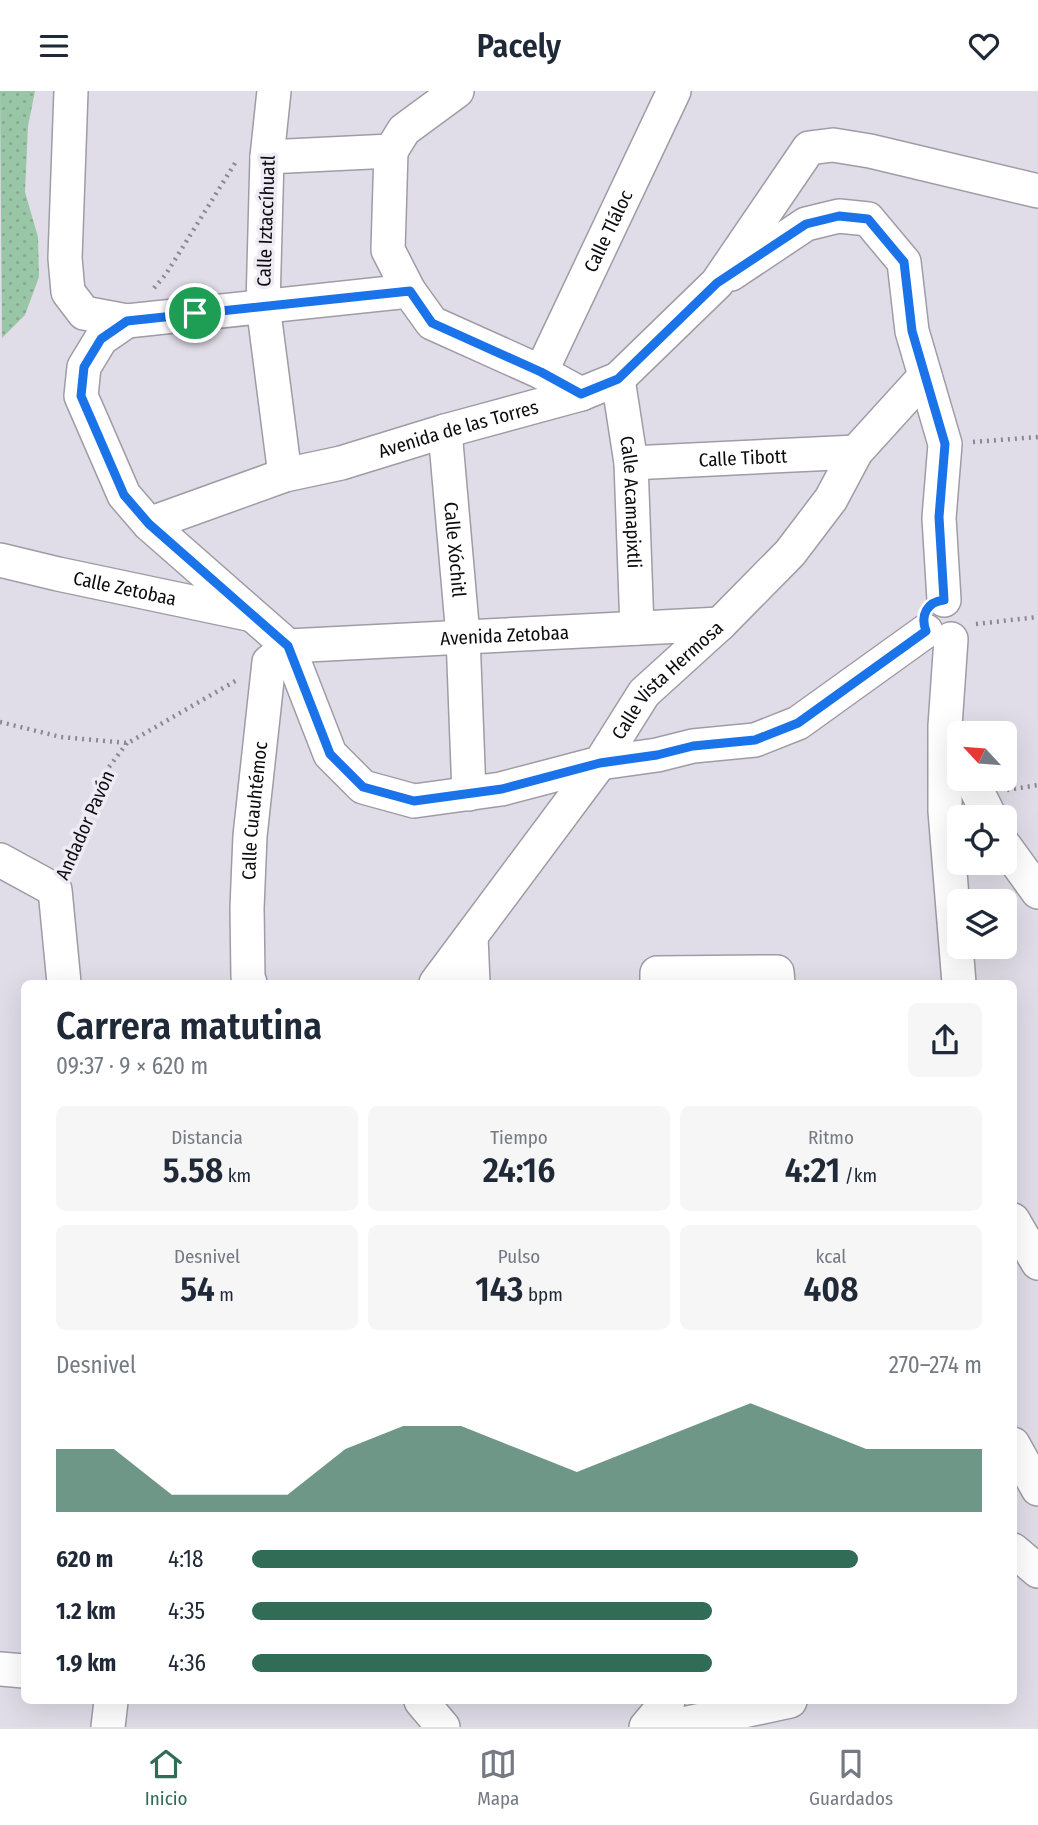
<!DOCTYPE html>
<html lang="es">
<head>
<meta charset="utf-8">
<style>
  :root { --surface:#fff; --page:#f6f6f7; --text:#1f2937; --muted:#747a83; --line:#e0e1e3; --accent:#316c56 }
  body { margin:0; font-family:"Fira Sans Condensed",sans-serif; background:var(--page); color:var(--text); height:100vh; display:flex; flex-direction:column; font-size:26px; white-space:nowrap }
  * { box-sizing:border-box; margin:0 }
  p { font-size:23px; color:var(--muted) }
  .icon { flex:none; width:38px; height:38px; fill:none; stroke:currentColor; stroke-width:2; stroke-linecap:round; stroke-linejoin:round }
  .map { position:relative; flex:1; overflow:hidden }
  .drawer { position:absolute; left:21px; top:889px; width:996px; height:724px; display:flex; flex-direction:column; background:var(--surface); border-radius:10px; box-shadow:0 7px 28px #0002 }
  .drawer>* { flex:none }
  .needle { width:46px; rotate:296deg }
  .tools { position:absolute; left:947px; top:630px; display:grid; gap:14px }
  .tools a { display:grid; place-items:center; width:70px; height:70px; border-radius:10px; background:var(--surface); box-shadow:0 7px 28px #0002; font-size:35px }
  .pin { position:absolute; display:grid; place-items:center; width:60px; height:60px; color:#fff; margin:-30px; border:4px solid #fff; border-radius:50%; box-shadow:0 2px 7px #0007 }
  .round { display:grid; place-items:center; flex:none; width:74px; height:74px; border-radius:10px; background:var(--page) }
  .head { display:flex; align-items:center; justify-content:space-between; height:119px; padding:0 35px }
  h1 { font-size:38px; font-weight:600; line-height:52px }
  .figures { display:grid; grid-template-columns:repeat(3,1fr); gap:10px; height:119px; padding:7px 35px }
  .figures div { display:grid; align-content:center; border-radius:10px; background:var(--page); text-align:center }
  .figures b { font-size:35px; font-weight:600 }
  .figures small { font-size:19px; font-weight:400 }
  .figures p { font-size:19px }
  .chart { height:196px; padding:14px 35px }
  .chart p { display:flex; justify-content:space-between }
  .chart svg { width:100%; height:126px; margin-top:7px; fill:var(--accent); opacity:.7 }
  ul { padding:0 35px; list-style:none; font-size:23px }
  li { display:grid; grid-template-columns:112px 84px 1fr; align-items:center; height:52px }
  li i { height:18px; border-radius:9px; background:var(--accent) }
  header { display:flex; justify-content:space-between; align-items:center; height:91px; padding:0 35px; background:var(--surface); font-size:32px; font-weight:600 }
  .menu { display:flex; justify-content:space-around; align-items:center; height:98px; border-top:2px solid var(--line); background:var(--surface); font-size:19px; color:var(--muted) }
  .menu a { display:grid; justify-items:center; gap:4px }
  .menu .active { color:var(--accent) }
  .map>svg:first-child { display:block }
  .park { fill:url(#park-dots) }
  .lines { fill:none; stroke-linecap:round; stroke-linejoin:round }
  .minor-casing { stroke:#9f9ca5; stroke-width:36 }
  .path { stroke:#8a8890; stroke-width:4.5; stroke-dasharray:2 5; stroke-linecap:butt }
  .minor { stroke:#fff; stroke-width:33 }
  .route-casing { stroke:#fff; stroke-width:14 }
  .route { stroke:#1a73e8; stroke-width:9 }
  .labels { text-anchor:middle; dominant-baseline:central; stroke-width:7; stroke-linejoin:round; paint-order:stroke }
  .street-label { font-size:19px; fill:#0c0b0e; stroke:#eeebf5 }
</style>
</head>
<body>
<header><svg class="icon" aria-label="menu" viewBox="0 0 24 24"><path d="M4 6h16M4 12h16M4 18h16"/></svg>Pacely<svg class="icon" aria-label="heart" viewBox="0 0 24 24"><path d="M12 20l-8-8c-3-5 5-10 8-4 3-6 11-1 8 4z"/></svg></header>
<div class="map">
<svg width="1038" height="1636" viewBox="0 0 1038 1636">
  <defs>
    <pattern id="park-dots" width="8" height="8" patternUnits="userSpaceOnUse" patternTransform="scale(1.75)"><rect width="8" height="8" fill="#9ac6a8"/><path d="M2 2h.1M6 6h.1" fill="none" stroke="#84a98f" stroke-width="1.8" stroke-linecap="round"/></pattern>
  </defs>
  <rect width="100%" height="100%" fill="#e0dde8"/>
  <polygon class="park" points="0,0 35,0 28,35 25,101 38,146 39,186 25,224 2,247"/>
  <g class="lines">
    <defs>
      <g id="minor">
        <polyline points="71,0 65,167 68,201 84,222 127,230 409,200"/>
        <polyline points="274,0 267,66 263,214 285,384"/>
        <polyline points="391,60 388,159 409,200 432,232 541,281 581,303"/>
        <polyline points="267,66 391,60 404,39 457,0"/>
        <polyline points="731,183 806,133 839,125 868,128 904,171 912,240 945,353 939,427 944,509"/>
        <polyline points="127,230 101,248 84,276 81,305 124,404 149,433 288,555 330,663 363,696 414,710 501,698 600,672 657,664 693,655 755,649 798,632 926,540"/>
        <path id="s1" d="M541,281L674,0"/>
        <path id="s2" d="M618,288L631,372L637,537"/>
        <path id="s3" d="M445,340L463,545L469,703"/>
        <path id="s4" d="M631,372L856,361"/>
        <path id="s5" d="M149,433L285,384L341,372L445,340L581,303L618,288L717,192L809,57L833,54L870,60L1038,100"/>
        <path id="s6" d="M0,469L58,483L248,523"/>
        <polyline points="951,548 945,635 945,720 959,892"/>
        <polyline points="971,688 990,726"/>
        <polyline points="1004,754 1038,801"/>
        <polyline points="0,769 55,799 64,892"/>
        <polyline points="471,846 473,892"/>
        <path id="s7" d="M250,892L248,886L247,817L250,745L269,571L288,555L720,533"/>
        <path id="s8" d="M436,892L600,672L644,602L720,533L790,462L831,408L856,361L925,285"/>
        <polyline points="657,892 657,882 777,881 778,892"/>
        <polyline points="1013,1129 1038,1172"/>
        <polyline points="1013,1353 1038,1398"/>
        <polyline points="1013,1459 1038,1480"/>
        <polyline points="0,1578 24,1580"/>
        <polyline points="421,1610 443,1636"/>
        <polyline points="108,1636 111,1610"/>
        <polyline points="646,1636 668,1610"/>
        <polyline points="669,1636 790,1610"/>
      </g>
    </defs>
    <use href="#minor" class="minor-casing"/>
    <g class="path">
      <polyline points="154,197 166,183 237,69"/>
      <polyline points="973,351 1038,346"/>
      <polyline points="976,533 1038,526"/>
      <polyline points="0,631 61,646 128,652 237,589"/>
      <polyline points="1007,699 1038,694"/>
      <polyline points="67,772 106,680 127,652"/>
    </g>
    <use href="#minor" class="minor"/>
  </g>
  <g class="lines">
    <defs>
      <path id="route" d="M839,125L868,128L904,171L912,240L945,353L939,426L944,509C927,511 920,524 926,540L798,632L755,649L693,655L657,664L600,672L502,698L414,710L363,696L330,663L288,555L149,433L124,404L81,305L84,276L101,248L127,230L410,200L432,232L541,281L581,303L618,288L717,192L806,133Z"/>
    </defs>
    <use href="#route" class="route-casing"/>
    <use href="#route" class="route"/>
  </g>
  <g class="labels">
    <g class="street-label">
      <text transform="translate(266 130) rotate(-88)">Calle Iztaccíhuatl</text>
      <text stroke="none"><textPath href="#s1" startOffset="156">Calle Tláloc</textPath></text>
      <text stroke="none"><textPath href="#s5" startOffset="324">Avenida de las Torres</textPath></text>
      <text stroke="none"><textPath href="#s4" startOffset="112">Calle Tibott</textPath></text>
      <text stroke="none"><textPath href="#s2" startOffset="124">Calle Acamapixtli</textPath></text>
      <text stroke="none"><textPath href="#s3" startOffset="119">Calle Xóchitl</textPath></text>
      <text stroke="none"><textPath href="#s6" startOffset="128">Calle Zetobaa</textPath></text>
      <text stroke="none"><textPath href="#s7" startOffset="564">Avenida Zetobaa</textPath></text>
      <text stroke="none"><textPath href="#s8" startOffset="382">Calle Vista Hermosa</textPath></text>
      <text stroke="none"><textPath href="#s7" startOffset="173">Calle Cuauhtémoc</textPath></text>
      <text transform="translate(85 734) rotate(-66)">Andador Pavón</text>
    </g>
  </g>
</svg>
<div class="tools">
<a><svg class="needle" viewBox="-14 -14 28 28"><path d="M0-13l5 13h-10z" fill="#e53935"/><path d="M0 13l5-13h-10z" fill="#747a83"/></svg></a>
<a><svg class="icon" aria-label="locate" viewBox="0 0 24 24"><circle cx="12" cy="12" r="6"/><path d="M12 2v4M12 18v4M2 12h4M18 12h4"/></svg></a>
<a><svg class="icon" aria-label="layers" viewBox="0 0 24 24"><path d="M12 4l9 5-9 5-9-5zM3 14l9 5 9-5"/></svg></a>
</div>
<div class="pin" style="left:195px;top:222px;background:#1e9e55"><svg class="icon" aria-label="arrive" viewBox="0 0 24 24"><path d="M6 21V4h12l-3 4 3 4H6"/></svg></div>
<section class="drawer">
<div class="head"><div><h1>Carrera matutina</h1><p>09:37 · 9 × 620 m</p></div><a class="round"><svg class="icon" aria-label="share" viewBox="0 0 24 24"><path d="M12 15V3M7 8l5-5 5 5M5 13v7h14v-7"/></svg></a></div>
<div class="figures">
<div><p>Distancia</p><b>5.58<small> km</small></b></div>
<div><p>Tiempo</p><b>24:16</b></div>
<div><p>Ritmo</p><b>4:21<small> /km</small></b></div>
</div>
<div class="figures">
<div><p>Desnivel</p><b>54<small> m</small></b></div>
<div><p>Pulso</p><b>143<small> bpm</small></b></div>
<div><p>kcal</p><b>408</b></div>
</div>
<div class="chart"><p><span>Desnivel</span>270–274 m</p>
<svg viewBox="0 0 160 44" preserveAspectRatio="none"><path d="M0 44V22L10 22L20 38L30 38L40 38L50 22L60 14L70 14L80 22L90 30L100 22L110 14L120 6L130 14L140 22L150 22L160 22V44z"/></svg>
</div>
<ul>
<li><b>620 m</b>4:18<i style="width:83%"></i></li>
<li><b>1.2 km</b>4:35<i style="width:63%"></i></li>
<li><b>1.9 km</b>4:36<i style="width:63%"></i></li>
</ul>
</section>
</div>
<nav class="menu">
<a class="active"><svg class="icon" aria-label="home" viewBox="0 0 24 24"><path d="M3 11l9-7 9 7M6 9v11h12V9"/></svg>Inicio</a>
<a><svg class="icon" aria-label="map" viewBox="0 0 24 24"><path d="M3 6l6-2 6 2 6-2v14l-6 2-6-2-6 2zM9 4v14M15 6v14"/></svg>Mapa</a>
<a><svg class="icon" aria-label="saved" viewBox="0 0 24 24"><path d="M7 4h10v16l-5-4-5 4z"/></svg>Guardados</a>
</nav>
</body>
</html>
